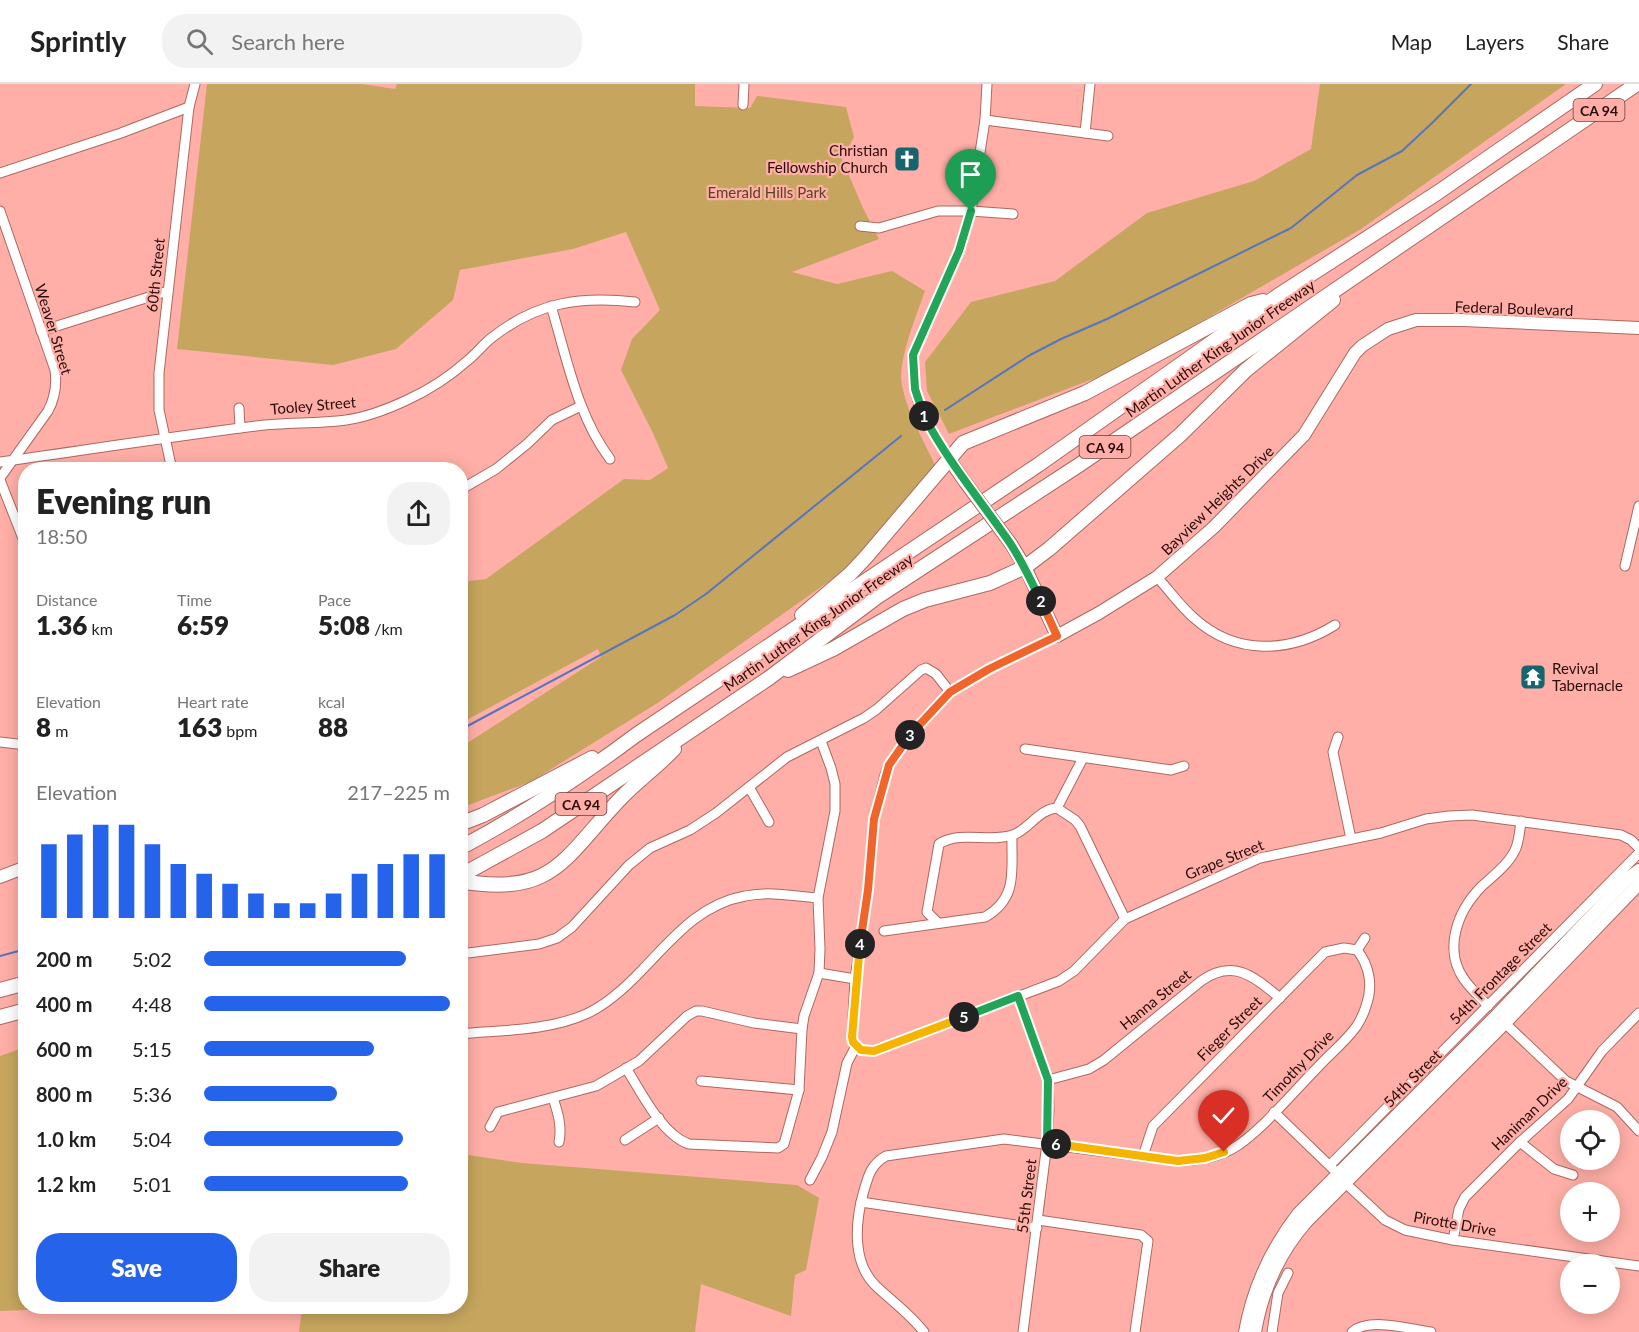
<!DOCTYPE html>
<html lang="en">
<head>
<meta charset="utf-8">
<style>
  :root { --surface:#fff; --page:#f2f2f2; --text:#222; --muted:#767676; --line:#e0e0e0; --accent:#2563eb }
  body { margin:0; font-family:Lato,sans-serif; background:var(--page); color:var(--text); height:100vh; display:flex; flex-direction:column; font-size:22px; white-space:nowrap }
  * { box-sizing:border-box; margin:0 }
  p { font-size:20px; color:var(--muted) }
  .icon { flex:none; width:33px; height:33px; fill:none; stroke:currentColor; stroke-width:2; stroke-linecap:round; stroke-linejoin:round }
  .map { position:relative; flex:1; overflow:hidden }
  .details { position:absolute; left:18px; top:378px; width:450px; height:852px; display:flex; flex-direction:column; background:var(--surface); border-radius:24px; box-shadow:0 3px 15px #0003 }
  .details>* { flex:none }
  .tools { position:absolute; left:1560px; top:1026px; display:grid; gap:12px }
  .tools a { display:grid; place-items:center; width:60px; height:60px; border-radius:50%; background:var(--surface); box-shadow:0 3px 15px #0003; font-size:30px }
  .pin { position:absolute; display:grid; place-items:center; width:51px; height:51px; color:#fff; margin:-62px -26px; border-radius:50% 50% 50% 0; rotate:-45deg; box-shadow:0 0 6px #0007 }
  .pin .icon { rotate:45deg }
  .km { position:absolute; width:30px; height:30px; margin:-15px; border-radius:50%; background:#222; color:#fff; font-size:16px; line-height:30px; text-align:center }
  .round { display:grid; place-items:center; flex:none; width:63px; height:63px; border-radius:24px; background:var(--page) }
  .headline { display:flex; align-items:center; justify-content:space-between; height:102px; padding:0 18px }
  h1 { font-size:33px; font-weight:800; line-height:45px }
  .figures { display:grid; grid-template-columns:repeat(3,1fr); gap:9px; height:102px; padding:6px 18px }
  .figures div { display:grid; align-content:center }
  .figures b { font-size:26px; font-weight:800 }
  .figures small { font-size:16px; font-weight:400 }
  .figures p { font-size:16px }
  .chart { height:168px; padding:12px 18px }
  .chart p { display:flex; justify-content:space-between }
  .chart svg { width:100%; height:108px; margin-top:6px; stroke:var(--accent); stroke-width:6 }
  .primary-button { display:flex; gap:12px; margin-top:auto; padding:12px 18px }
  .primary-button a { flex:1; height:69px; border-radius:24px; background:var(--accent); color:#fff; font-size:24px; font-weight:800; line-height:69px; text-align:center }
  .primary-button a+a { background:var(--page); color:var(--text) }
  ul { padding:0 18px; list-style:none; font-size:20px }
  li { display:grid; grid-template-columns:96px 72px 1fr; align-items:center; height:45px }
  li i { height:15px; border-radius:8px; background:var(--accent) }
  header { display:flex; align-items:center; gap:36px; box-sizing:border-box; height:84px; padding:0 30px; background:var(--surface); border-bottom:2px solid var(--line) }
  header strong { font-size:28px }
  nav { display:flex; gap:33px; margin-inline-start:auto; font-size:21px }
  .search { width:420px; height:54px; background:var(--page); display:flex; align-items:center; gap:15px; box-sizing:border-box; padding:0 21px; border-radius:24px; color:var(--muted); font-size:22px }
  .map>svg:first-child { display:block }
  .green { fill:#c6a65e }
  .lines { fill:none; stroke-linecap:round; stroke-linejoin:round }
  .stream { stroke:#5775bc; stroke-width:2 }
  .minor-casing { stroke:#af6761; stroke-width:11 }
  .major-casing { stroke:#af6761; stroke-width:14 }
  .highway-casing { stroke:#af6761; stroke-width:16 }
  .minor { stroke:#fff; stroke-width:9 }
  .major { stroke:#fff; stroke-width:12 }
  .highway { stroke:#fff; stroke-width:14 }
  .major-bridge-casing { stroke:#af6761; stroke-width:14; stroke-linecap:butt }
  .major-bridge { stroke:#fff; stroke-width:12 }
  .split-1-casing { stroke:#fff; stroke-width:12 }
  .split-2-casing { stroke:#fff; stroke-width:12 }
  .split-3-casing { stroke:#fff; stroke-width:12 }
  .split-4-casing { stroke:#fff; stroke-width:12 }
  .split-5-casing { stroke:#fff; stroke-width:12 }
  .split-6-casing { stroke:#fff; stroke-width:12 }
  .split-7-casing { stroke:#fff; stroke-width:12 }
  .split-1 { stroke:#22a559; stroke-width:8 }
  .split-2 { stroke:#22a559; stroke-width:8 }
  .split-3 { stroke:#f0652b; stroke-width:8 }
  .split-4 { stroke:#f0652b; stroke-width:8 }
  .split-5 { stroke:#f5b400; stroke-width:8 }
  .split-6 { stroke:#22a559; stroke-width:8 }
  .split-7 { stroke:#f5b400; stroke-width:8 }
  .labels { text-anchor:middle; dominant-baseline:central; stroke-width:4.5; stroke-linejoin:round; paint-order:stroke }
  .shield { fill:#ffafa7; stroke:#683d39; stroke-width:1.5 }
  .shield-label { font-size:14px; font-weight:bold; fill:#280c0a }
  .poi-label { font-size:15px; fill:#280c0a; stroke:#ffafa7; text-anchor:end }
  .park-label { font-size:15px; fill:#55451f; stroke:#ffafa7 }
  .street-label { font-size:15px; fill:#280c0a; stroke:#ffafa7 }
</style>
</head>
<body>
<header>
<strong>Sprintly</strong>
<div class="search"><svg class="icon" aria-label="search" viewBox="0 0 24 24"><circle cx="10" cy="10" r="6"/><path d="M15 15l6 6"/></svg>Search here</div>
<nav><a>Map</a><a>Layers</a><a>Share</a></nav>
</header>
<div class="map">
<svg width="1639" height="1248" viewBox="0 0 1639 1248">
  <rect width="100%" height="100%" fill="#ffafa7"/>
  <g class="green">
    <path d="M207,0H362L395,5L397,0H695V22L750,24L757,12L846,23L854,53L842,75L863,124L879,155L792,188L837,200L892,187L925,207C917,230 897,278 902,301C907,329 924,357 936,383L842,488L659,618L532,697L461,724V663L601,573L598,565L461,639V498L486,495L624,395L650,396L668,384L653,349L621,286L632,255L660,226L626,148L573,165L460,186L453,216L396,265L333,281L177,265Z"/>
    <polygon points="1320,0 1566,0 1361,145 1119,285 949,350 927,307 925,278 971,218 1055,197 1147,129 1254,97 1311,65"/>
    <polygon points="25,963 26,1222 111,1223 0,1227 0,972"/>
    <polygon points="461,1070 522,1079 797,1101 819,1114 806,1186 795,1191 791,1232 701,1200 695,1248 299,1248 302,1225 251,1223 460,1222"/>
  </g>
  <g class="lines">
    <g class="stream">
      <polyline points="945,326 1030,271 1061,255 1107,235 1291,144 1357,91 1402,67 1432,39 1471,0"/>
      <polyline points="460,646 675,531 706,510 901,352"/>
      <polyline points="0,872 26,865"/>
    </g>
    <defs>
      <g id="minor">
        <polyline points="743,21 744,0"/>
        <polyline points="985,36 1108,52"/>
        <polyline points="1085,49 1090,0"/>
        <polyline points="0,89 121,49 189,23"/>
        <path d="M0,127L55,286C57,301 55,314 48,327L0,394"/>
        <polyline points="860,142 879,144 938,127 971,127 1013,130"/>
        <path d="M551,222C567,274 577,331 610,375"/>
        <polyline points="41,247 168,207"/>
        <polyline points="239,324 240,344"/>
        <polyline points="949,375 920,325 915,305 913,271 959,167 971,127 985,36 987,0"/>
        <path d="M0,378C85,366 170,353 256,342C286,338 317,340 346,336C367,333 388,325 407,316C429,306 449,293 467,277C477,269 484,259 494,252C538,218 580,212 635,218"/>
        <polyline points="172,386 159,326 159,289 189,23 195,0"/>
        <polyline points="0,396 26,462"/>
        <polyline points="460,406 496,385 527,360 552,336 581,322"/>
        <polyline points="1625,482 1639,422"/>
        <path d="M1157,493C1169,506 1180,522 1194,534C1236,572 1290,569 1335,541"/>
        <polyline points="1057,552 989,585 950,608 909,652 889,681 885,691 874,735 868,806 855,895 852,953 853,958 861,966 874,967 1059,897 1074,887 1125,835 1260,774 1381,749 1426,735 1449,732 1472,731 1621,751 1631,756 1639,764"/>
        <polyline points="1338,653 1333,668 1351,755"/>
        <polyline points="0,658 26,661"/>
        <polyline points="1025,665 1171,686 1184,682"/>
        <polyline points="749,703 769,738"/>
        <polyline points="1057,724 1075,736 1080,742 1125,835"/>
        <path d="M938,839L927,828L939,760C961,746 989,759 1013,751C1029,745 1039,725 1057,724L1083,674"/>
        <path d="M884,847L985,833C1019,814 1011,785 1012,751"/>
        <polyline points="1357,866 1365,854"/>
        <polyline points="460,870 539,860 557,854 572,843 629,781 650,764 690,746 716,729 787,673 864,634 877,625 921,586 926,584 936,590 950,608"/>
        <polyline points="819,889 855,895"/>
        <polyline points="1018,912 1048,996 1049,1025 1047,1059 1023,1248"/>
        <path d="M1488,922C1481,914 1473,907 1466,898C1442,867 1457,827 1482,802C1494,791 1510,779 1516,764C1519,756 1520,746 1521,737"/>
        <polyline points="1509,943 1566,997 1617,1023 1639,1047"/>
        <path d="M460,950C502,946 548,947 586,930C608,920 627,902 643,885C673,854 700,820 745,812C768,807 794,812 818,814"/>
        <path d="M626,984C641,1008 662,1051 689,1060L778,1064L784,1060L799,1006L802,945L804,932L819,889L820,865L818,814L835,727V700L831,684L821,657"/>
        <path d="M1048,996L1089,985L1104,976L1201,897C1234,874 1254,893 1280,914"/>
        <polyline points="701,997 799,1006"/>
        <path d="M553,1014C558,1029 562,1042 559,1058"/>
        <polyline points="1274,1028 1333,1085"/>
        <polyline points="490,1043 498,1028 596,1002 639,977 687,932 696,927 702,927 754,939 802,945"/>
        <polyline points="625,1056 659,1034"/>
        <polyline points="1520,1058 1554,1085 1573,1091"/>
        <polyline points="1143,1072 1153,1042 1325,868 1344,864 1357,866"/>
        <polyline points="1330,1081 1639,769"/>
        <polyline points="1341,1095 1385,1136 1405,1146 1453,1156 1639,1182"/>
        <polyline points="810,1096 822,1073 832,1048 847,979 856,962"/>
        <polyline points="861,1118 1037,1144"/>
        <polyline points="1038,1136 1141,1151 1148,1157 1135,1248"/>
        <polyline points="1453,1156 1459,1125 1465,1113 1520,1058 1568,1015 1602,967 1639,929"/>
        <path d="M924,1248C910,1230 893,1218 877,1203C852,1180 855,1140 863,1110C868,1093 870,1081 886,1072L1004,1055L1178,1077C1196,1077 1215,1074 1232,1065C1259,1050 1295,1006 1318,983C1330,970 1346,957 1356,943C1360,937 1364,929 1366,922C1373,903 1370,882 1357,866"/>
        <polyline points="1272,1248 1278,1209 1288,1189"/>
        <path d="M1352,1248C1369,1233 1410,1245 1431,1248"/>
      </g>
      <g id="major">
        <polyline points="949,375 965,398"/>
        <polyline points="1011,460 1025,483 1057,552 1099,529 1157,493 1214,443 1304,351 1355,269 1362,262 1388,245 1416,236 1463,236 1639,244"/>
        <polyline points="0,793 26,783"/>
        <path d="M1245,1248C1253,1204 1271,1165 1298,1130L1497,931L1628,794L1639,786"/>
        <path d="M1255,1248C1262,1207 1279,1169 1307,1137L1505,939L1635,804L1639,797"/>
      </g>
      <g id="highway">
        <polyline points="802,531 850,490 866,473 963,359 1085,309 1251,220 1263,217"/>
        <polyline points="788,586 833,565 903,525 925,516 990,499 1025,483 1049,465 1180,351 1246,286 1333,216"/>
        <polyline points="460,740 483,731 592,674"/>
        <path d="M460,764C522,731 580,693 636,651L1038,381L1279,211L1437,109L1595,0"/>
        <polyline points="460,792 542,747 769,594 877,513 1079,381 1637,0"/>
        <path d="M460,797C554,813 563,775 620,715C637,697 657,683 674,665"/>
        <polyline points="0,906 26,899"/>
        <polyline points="0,933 26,926"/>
      </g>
    </defs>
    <use href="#minor" class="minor-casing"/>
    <use href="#major" class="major-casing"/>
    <use href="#highway" class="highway-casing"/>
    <use href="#minor" class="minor"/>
    <use href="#major" class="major"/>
    <use href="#highway" class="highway"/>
    <defs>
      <polyline id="major-bridge" points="965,398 1011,460"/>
    </defs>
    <use href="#major-bridge" class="major-bridge-casing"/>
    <use href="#major-bridge" class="major-bridge"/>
  </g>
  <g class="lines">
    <defs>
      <polyline id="split-1" points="924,332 915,305 913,271 959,167 971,127"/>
      <path id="split-2" d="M924,332C948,378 981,417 1010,459C1022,477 1031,497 1041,517"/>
      <polyline id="split-3" points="910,651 950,608 989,585 1057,552 1041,517"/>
      <polyline id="split-4" points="860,860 868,806 874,735 889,681 910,651"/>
      <polyline id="split-5" points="860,860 852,953 853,958 861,966 874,967 964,933"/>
      <polyline id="split-6" points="964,933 1018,912 1048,996 1047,1059 1056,1060"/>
      <polyline id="split-7" points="1056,1060 1178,1077 1205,1074 1224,1068"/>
    </defs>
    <use href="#split-1" class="split-1-casing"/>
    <use href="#split-2" class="split-2-casing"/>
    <use href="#split-3" class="split-3-casing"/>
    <use href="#split-4" class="split-4-casing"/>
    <use href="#split-5" class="split-5-casing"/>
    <use href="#split-6" class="split-6-casing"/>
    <use href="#split-7" class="split-7-casing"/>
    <use href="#split-1" class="split-1"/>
    <use href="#split-2" class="split-2"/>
    <use href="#split-3" class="split-3"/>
    <use href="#split-4" class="split-4"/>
    <use href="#split-5" class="split-5"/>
    <use href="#split-6" class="split-6"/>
    <use href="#split-7" class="split-7"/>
  </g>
  <defs>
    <symbol id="church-square" viewBox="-11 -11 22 22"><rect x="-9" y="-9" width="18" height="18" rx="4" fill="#17646d" stroke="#ffafa7"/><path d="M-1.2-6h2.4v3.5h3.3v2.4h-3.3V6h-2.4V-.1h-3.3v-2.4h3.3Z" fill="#fff"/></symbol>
    <symbol id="temple-square" viewBox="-11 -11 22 22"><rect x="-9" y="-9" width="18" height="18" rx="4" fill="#17646d" stroke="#ffafa7"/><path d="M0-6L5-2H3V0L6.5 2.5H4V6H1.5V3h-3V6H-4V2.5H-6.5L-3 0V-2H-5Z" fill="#fff"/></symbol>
  </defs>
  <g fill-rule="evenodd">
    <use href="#church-square" x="892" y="60" width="30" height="30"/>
    <use href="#temple-square" x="1518" y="578" width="30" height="30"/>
  </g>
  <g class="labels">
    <g class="shield">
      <rect x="1573.5" y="15" width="51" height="22" rx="4.5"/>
      <rect x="1079.5" y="352" width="51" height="22" rx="4.5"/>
      <rect x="555.5" y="709" width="51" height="22" rx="4.5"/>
    </g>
    <g class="shield-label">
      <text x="1599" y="26">CA 94</text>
      <text x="1105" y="363">CA 94</text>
      <text x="581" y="720">CA 94</text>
    </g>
    <g class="poi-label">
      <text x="888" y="66">Christian<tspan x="888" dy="17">Fellowship Church</tspan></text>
      <text x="1552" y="584" text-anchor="start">Revival<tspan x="1552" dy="17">Tabernacle</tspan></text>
    </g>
    <g class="park-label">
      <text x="767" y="108">Emerald Hills Park</text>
    </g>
    <g class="street-label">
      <text transform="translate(155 191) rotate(-84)">60th Street</text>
      <text transform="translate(1514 224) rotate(2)">Federal Boulevard</text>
      <text transform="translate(54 245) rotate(73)">Weaver Street</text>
      <text transform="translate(1220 264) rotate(-35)">Martin Luther King Junior Freeway</text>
      <text transform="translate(313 321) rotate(-5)">Tooley Street</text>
      <text transform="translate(1217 416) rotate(-44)">Bayview Heights Drive</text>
      <text transform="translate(818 538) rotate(-35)">Martin Luther King Junior Freeway</text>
      <text transform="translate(1224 775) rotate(-22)">Grape Street</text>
      <text transform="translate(1500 889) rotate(-45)">54th Frontage Street</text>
      <text transform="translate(1155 915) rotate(-39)">Hanna Street</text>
      <text transform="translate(1229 944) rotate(-45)">Fieger Street</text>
      <text transform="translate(1298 982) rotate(-46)">Timothy Drive</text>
      <text transform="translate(1412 994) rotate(-45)">54th Street</text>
      <text transform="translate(1529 1029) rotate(-44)">Haniman Drive</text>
      <text transform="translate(1026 1112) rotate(-83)">55th Street</text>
      <text transform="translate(1455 1139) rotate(10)">Pirotte Drive</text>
    </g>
  </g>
</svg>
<div class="tools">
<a><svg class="icon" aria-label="locate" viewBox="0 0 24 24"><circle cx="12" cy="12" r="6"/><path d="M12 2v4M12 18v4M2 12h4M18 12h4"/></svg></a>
<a>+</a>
<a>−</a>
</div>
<div class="pin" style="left:971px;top:127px;background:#1e9e55"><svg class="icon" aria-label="arrive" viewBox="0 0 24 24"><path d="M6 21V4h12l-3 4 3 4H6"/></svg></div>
<div class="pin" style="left:1224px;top:1068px;background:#d93025"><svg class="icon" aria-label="check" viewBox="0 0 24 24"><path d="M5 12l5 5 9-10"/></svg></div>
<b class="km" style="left:924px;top:332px">1</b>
<b class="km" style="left:1041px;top:517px">2</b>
<b class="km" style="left:910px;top:651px">3</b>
<b class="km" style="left:860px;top:860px">4</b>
<b class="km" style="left:964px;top:933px">5</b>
<b class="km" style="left:1056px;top:1060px">6</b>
<section class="details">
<div class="headline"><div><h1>Evening run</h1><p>18:50</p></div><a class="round"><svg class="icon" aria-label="share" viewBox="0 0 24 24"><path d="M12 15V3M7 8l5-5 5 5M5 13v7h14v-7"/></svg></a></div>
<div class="figures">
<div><p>Distance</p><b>1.36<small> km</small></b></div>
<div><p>Time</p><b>6:59</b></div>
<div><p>Pace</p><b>5:08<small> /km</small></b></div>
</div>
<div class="figures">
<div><p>Elevation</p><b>8<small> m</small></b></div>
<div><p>Heart rate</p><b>163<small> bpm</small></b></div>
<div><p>kcal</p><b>88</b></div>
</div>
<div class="chart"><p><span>Elevation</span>217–225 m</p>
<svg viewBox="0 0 160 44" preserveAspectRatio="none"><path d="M5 44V14M15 44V10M25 44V6M35 44V6M45 44V14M55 44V22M65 44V26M75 44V30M85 44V34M95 44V38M105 44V38M115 44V34M125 44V26M135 44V22M145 44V18M155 44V18"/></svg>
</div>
<ul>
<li><b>200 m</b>5:02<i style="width:82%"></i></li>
<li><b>400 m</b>4:48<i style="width:100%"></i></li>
<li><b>600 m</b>5:15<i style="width:69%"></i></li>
<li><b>800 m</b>5:36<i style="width:54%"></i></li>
<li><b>1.0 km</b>5:04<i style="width:81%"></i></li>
<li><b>1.2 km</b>5:01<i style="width:83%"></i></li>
</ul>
<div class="primary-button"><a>Save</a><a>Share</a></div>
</section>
</div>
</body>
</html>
